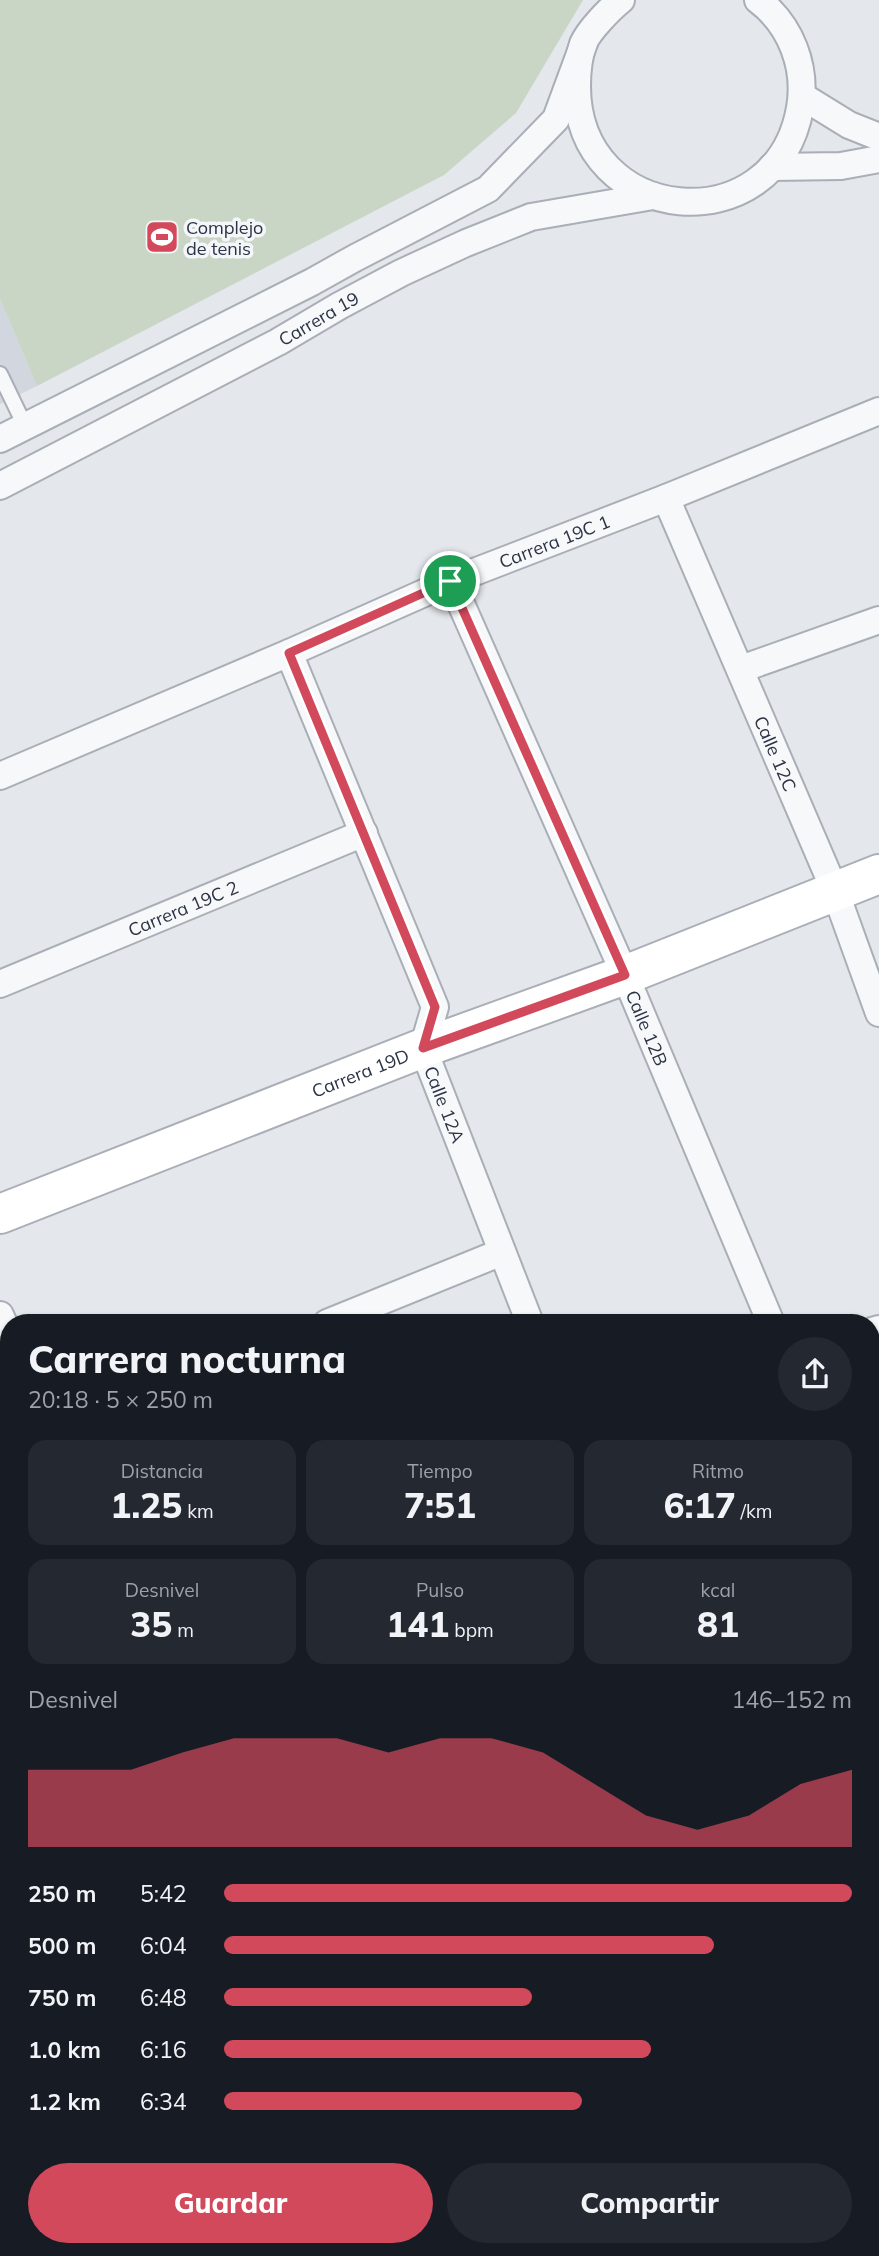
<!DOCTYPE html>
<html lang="es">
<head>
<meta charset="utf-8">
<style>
  :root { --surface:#171b24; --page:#242831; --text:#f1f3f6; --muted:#9ea1a6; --accent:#d1495b }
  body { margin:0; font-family:Mulish,sans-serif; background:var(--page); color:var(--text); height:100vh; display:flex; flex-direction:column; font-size:26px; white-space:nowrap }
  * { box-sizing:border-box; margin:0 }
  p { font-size:23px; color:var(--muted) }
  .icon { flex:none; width:38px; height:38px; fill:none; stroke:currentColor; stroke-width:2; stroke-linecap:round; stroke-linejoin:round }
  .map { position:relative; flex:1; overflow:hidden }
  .panel { position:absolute; left:0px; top:1314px; width:880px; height:943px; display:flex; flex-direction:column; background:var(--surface); border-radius:28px 28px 0 0; box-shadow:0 2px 5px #0004 }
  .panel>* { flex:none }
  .pin { position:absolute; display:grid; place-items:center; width:60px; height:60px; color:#fff; margin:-30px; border:4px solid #fff; border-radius:50%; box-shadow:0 2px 7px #0007 }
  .round { display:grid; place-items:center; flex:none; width:74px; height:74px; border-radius:37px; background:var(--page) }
  .headline { display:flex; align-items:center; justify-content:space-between; height:119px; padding:0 28px }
  h1 { font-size:38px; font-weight:800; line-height:52px }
  .stats { display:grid; grid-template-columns:repeat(3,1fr); gap:10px; height:119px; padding:7px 28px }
  .stats div { display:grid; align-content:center; border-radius:18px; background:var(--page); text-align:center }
  .stats b { font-size:35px; font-weight:800 }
  .stats small { font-size:19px; font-weight:400 }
  .stats p { font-size:19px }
  .chart { height:196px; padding:14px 28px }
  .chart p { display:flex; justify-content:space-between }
  .chart svg { width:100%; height:126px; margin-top:7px; fill:var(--accent); opacity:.7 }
  .cta { display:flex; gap:14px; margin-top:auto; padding:14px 28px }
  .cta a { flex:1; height:80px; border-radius:42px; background:var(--accent); color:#fff; font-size:28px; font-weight:800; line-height:80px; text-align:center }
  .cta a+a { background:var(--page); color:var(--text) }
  ul { padding:0 28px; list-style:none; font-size:23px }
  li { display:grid; grid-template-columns:112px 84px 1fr; align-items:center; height:52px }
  li i { height:18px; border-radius:9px; background:var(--accent) }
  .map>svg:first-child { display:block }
  .built { fill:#d2d6de }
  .grass { fill:#c9d6c5 }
  .park { fill:url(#park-dots) }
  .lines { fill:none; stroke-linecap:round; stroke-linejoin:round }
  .lane-casing { stroke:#a9aeb7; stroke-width:18 }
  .street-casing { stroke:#a9aeb7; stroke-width:30 }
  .secondary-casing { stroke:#a9aeb7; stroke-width:42 }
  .lane { stroke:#f7f8fa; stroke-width:14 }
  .street { stroke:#f7f8fa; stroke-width:26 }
  .secondary { stroke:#fff; stroke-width:38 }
  .route-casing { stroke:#fff; stroke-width:14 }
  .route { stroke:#d1495b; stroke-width:9 }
  .labels { text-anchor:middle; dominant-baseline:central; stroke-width:7; stroke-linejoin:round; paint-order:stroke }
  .poi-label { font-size:18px; fill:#2b3445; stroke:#f4f6f9; text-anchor:start }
  .street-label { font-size:18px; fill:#2b3445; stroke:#f4f6f9 }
</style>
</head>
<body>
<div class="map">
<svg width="879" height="2256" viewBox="0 0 879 2256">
  <defs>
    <pattern id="park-dots" width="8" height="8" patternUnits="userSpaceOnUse" patternTransform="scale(1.75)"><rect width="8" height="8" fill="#c9d6c5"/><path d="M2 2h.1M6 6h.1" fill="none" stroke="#adb8ab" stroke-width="1.8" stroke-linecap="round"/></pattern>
  </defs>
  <rect width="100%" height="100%" fill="#e4e7ec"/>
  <polygon class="built" points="0,299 37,386 0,404"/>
  <polygon class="grass" points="0,0 583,0 516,113 444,175 37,386 0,299"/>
  <polygon class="park" points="680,2249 868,2249 871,2256 663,2256"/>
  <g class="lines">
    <defs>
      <polyline id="lane" points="0,374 25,426"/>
      <g id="street">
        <path d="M621,0C610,9 589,30 583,44C579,56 577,73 577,86C577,227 776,245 800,108C807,67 791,25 758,0"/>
        <polyline points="802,96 849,125 879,137"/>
        <polyline points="772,167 841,166 879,159"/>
        <polyline points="0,439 312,282 355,258 488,189 556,119 584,43"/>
        <path id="s1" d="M0,486L278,342L339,306L401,273L466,243L531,217L653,196"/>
        <path id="s2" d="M666,498L835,891L879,1013"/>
        <path id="s3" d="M451,581L625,975L771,1323"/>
        <path id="s4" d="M289,653L435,1007L423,1048L530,1323"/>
        <polyline points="741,669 879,620"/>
        <path id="s5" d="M0,776L289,653L451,581L666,498L879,411"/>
        <path id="s6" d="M0,984L364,833"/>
        <polyline points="0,1315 9,1335"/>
        <polyline points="327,1323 502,1252"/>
        <polyline points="872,1331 879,1329"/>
        <polyline points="0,1457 9,1453"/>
        <polyline points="872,1569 879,1588"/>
        <polyline points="0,1670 9,1667"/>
        <polyline points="872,1681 879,1678"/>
        <polyline points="872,1878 879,1875"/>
        <polyline points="0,1935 9,1958"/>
        <polyline points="0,2029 9,2025"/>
        <polyline points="872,2140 879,2138"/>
        <polyline points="872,2182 879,2202"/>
        <polyline points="0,2227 9,2224"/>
        <polyline points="356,2249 358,2256"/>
        <polyline points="576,2256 597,2249"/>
      </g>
      <g id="secondary">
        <path id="s7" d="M0,1214L423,1048L625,975L879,874"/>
      </g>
    </defs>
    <use href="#lane" class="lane-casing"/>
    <use href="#street" class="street-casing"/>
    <use href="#secondary" class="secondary-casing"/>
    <use href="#lane" class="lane"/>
    <use href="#street" class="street"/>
    <use href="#secondary" class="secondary"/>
  </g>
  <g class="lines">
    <defs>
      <polygon id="route" points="450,581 625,975 423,1048 435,1007 289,653"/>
    </defs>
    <use href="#route" class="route-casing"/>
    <use href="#route" class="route"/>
  </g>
  <defs>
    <symbol id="stadium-square" viewBox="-11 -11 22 22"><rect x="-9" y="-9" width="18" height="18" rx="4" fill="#d1495b" stroke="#f4f6f9"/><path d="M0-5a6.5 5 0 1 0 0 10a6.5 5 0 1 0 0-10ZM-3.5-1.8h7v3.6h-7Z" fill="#fff"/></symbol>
  </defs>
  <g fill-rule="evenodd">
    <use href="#stadium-square" x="143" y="218" width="38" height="38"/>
  </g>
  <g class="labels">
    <g class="poi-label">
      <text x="186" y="227">Complejo<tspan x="186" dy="21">de tenis</tspan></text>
    </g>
    <g class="street-label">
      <text stroke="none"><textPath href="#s1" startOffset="360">Carrera 19</textPath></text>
      <text stroke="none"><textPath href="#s5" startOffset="602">Carrera 19C 1</textPath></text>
      <text stroke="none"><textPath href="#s2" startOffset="278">Calle 12C</textPath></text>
      <text stroke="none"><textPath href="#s6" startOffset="198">Carrera 19C 2</textPath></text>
      <text stroke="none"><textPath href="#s3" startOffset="488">Calle 12B</textPath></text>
      <text stroke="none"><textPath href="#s7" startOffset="387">Carrera 19D</textPath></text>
      <text stroke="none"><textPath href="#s4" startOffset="486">Calle 12A</textPath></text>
    </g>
  </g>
</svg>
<div class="pin" style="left:450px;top:581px;background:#1e9e55"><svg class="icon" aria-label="arrive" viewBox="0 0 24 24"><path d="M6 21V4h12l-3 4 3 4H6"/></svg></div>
<section class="panel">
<div class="headline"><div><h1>Carrera nocturna</h1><p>20:18 · 5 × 250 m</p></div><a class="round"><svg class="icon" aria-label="share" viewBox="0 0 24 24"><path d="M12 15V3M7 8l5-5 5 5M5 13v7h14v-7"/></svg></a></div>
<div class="stats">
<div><p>Distancia</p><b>1.25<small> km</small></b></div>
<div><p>Tiempo</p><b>7:51</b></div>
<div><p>Ritmo</p><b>6:17<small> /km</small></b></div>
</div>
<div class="stats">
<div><p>Desnivel</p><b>35<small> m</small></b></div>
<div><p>Pulso</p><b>141<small> bpm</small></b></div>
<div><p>kcal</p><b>81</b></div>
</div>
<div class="chart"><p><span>Desnivel</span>146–152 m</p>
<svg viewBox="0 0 160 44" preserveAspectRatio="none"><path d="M0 44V17L10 17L20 17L30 11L40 6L50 6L60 6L70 11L80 6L90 6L100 11L110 22L120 33L130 38L140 33L150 22L160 17V44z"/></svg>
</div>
<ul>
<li><b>250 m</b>5:42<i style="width:100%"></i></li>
<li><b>500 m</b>6:04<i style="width:78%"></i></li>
<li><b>750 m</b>6:48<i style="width:49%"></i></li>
<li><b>1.0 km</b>6:16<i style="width:68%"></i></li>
<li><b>1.2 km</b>6:34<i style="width:57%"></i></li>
</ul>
<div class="cta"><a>Guardar</a><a>Compartir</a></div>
</section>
</div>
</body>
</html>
